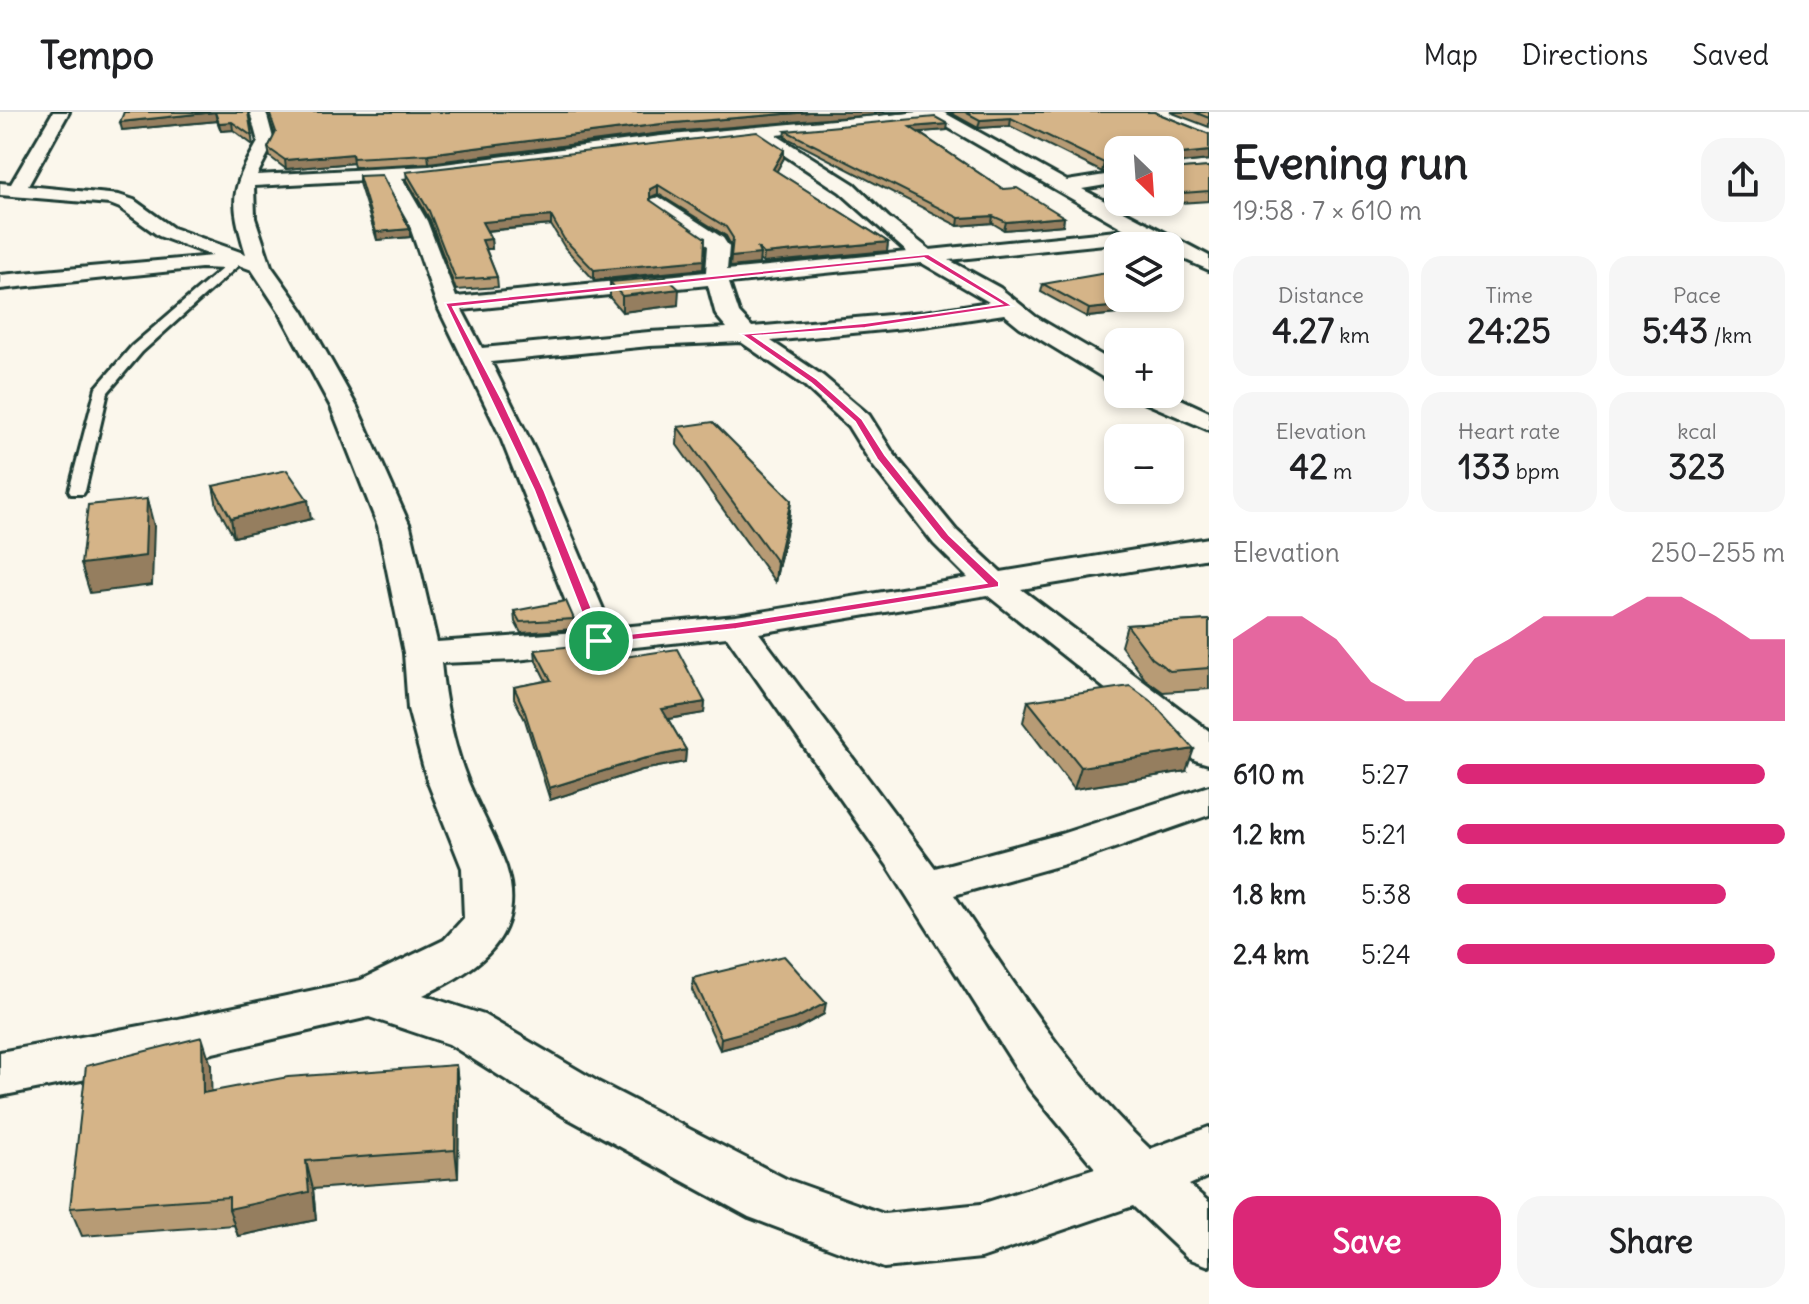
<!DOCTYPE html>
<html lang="en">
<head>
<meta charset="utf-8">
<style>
  :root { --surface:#fff; --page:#f6f6f6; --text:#202124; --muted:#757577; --line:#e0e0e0; --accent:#db2777 }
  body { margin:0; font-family:Delius,sans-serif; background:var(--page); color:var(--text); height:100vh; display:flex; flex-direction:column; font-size:30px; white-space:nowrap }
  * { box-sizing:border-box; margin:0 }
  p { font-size:26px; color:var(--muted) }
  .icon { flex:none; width:44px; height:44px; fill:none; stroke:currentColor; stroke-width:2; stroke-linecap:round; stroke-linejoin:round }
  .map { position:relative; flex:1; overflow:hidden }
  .side { display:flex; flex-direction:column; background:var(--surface); width:600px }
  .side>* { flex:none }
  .needle { width:52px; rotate:155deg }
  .tools { position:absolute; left:1104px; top:24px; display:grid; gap:16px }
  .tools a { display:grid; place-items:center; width:80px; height:80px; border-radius:16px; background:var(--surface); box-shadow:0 4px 12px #0003; font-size:40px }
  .pin { position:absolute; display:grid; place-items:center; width:68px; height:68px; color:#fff; margin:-34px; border:4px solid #fff; border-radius:50%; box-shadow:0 2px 8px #0007 }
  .round { display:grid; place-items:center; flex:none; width:84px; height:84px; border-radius:24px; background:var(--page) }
  .overview { display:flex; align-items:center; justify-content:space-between; height:136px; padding:0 24px }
  h1 { font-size:44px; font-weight:800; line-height:60px }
  .metrics { display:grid; grid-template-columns:repeat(3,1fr); gap:12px; height:136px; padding:8px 24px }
  .metrics div { display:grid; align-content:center; border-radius:20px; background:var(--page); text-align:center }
  .metrics b { font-size:34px; font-weight:800 }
  .metrics small { font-size:22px; font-weight:400 }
  .metrics p { font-size:22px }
  .chart { height:224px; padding:16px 24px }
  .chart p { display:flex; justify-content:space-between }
  .chart svg { width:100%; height:144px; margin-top:8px; fill:var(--accent); opacity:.7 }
  .cta { display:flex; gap:16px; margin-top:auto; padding:16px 24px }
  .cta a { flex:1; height:92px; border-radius:24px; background:var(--accent); color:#fff; font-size:32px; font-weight:800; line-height:92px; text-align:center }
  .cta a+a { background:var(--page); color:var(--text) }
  ul { padding:0 24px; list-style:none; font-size:26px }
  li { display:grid; grid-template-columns:128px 96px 1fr; align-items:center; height:60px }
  li i { height:20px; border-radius:10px; background:var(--accent) }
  header { display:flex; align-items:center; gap:48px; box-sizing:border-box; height:112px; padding:0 40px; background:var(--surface); border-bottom:2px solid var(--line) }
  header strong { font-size:38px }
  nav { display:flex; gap:44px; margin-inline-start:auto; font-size:28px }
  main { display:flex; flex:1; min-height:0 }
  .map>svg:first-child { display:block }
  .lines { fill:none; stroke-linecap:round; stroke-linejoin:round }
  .service-casing { stroke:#1f3d34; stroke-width:6 }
  .minor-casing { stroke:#1f3d34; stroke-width:6 }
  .service { fill:#fbf7ec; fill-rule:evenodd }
  .minor { fill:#fbf7ec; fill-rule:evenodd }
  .wall { fill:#b79b75; stroke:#1f3d34; stroke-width:2 }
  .shaded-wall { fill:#957e5f; stroke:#1f3d34; stroke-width:2 }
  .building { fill:#d5b488; stroke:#1f3d34; stroke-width:2 }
  .route { fill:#db2777; stroke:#fff; stroke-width:2; fill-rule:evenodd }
</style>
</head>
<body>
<header>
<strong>Tempo</strong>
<nav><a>Map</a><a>Directions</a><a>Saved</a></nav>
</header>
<main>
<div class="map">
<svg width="1209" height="1192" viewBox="0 0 1209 1192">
  <rect width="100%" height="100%" fill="#fbf7ec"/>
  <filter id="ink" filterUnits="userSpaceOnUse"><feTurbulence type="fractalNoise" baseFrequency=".0125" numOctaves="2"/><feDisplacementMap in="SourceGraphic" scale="16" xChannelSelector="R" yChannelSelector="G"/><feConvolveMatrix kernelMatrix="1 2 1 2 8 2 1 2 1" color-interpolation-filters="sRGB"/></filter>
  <g filter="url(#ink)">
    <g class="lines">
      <defs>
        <polygon id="service" points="230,150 240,152 142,240 108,280 85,379 83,382 71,382 69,379 96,276 132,234"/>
        <g id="minor">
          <path d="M53,0H69L28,74L119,83L134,88L173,116L246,142C230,88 230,79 258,30L250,0H266L274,30L257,63L429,54L661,24L919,0H943L1067,69L1118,61V71L1082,77L1209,144V158L1170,141V134H1156L1144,128L949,148L1000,176L1036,205L1118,253V272L1109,269L1020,215L1004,202L924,214L771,229L823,264L869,303L893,341L956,418L1001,460L1209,426V446L1021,477L1209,619V652L1195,648L987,483L759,521L935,756L1061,722L1209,674V703L1086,746L954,783C1015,873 1071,962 1150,1037L1209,1015V1064L1189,1073L1209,1090V1154L1188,1146L1133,1094L981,1146L884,1156L749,1105L562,1003L449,932L369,905L178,949L0,984V940L178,907L361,868L444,828L464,806L462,756L427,668L408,597L404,541L378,414L331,295L279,199L252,158L236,152L226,157L201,156L0,177V163L213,144L159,124L120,96L110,92L0,83V71L11,72ZM935,8L1126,118L930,138L888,105L854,72L776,23ZM757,25L840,80L907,140L727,158L729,135L723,126L659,85L652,87L650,91L652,95L708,134L706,160L456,185L427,109L402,66ZM384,67L408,109L437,193L499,321L578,520L437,530L410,414L357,295L303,199L271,154L255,106L254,74ZM922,151L989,190L924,200L752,215L739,201L729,171ZM708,173L716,203L727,216L649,220L482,236L462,198ZM741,230L805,274L848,314L871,351L934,432L968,466L736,504L611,516L541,351L491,250L649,234ZM727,525L887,753L1029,976L1095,1056L981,1092L884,1102L786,1067L600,971L484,903L423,883C478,858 528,824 506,755C496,726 480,699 468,670C453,632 445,592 441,551L516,548Z"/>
          <polygon points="1135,282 1170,282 1209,300 1209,318 1139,288"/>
        </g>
      </defs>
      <use href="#service" class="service-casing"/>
      <use href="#minor" class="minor-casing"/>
      <use href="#service" class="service"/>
      <use href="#minor" class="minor"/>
    </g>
    <g class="wall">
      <polygon points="124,0 248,0 253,33 233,18 221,19 217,9 122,18"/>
      <polygon points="267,0 908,0 661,21 429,51 354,55 353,51 286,57 270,45 268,36 275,23"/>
      <polygon points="949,0 1154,0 1209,22 1209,48 1171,52 1170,58 1209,55 1209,89 1164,92 1161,90 1170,90 1170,38 1118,38 1118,59 1102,60 1010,14 978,16"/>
      <polygon points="1170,0 1209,0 1209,15"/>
      <polygon points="947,18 918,20 1003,77 1064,105 1063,113 1004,118 992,111 958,114 785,25 786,19"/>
      <polygon points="784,38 784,46 776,59 888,130 887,139 763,151 759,148 759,152 730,155 732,135 726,124 658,82 650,86 650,88 703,157 594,168 565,136 551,113 487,119 491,127 492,137 486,137 497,165 498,175 456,178 430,108 407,68 406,60"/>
      <polygon points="359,64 410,117 410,125 377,128 359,71"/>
      <polygon points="610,170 678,193 622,200 610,186"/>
      <polygon points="1043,172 1176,196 1087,205 1041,180"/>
      <polygon points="678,315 791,388 789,407 775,470 677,333"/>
      <polygon points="213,374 311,407 234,425 217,394"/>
      <polygon points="514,499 574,507 574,517 521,521 515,510"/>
      <polygon points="1209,508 1209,577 1163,580 1145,567 1121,534 1127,513"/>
      <polygon points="535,538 605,548 705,590 704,601 668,607 686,638 685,650 642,658 550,688 525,608 514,586 514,575 546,569 536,549"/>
      <polygon points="1028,589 1186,659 1074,677 1023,610"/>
      <polygon points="693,866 824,902 795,918 720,938 692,878"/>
      <polygon points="211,953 211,980 456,953 459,980 458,1066 313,1077 316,1108 238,1124 234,1113 82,1124 70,1096"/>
    </g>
    <g class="shaded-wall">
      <polygon points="215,0 217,9 122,18 120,10"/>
      <polygon points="810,0 908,0 661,21 429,51 428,42 661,12"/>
      <polygon points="1011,6 1010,14 978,16 980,8"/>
      <polygon points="232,10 233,18 221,19 219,11"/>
      <polygon points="948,12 947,18 909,21 910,15"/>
      <polygon points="784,38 784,46 773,66 773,57"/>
      <polygon points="1209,39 1209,48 1170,52 1172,43"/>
      <polygon points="352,42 353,51 286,57 285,48"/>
      <polygon points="1118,50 1118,59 1102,60 1104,51"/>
      <polygon points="658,73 658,82 649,86 650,77"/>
      <polygon points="551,104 551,113 482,119 482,110"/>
      <polygon points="993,104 992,111 958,114 959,106"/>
      <polygon points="1064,105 1063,113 1004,118 1006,110"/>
      <polygon points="410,117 410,125 377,128 376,120"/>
      <polygon points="705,126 703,157 594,168 594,158"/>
      <polygon points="491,127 492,137 483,137 482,128"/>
      <polygon points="888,130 887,139 763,151 764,142"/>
      <polygon points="760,142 759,152 730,155 731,145"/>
      <polygon points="679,177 678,193 622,200 622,184"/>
      <polygon points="1178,188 1176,196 1087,205 1089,197"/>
      <polygon points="147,387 154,414 152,473 90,481 81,452"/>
      <polygon points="308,388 311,407 234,425 231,406"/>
      <polygon points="791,388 789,407 775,470 777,450"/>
      <polygon points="705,590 704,601 662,608 662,597"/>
      <polygon points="1194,637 1186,659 1074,677 1081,655"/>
      <polygon points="686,638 685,650 642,658 550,688 549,676 642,647"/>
      <polygon points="826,891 824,902 795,918 720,938 721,926"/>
      <polygon points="202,925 211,953 212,1009 203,981"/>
      <polygon points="456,953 459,980 458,1066 455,1038"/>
      <polygon points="306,1049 313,1077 316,1108 238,1124 229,1097"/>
    </g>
    <g class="building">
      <polygon points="124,0 248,0 252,24 232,10 219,11 215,0 120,10"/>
      <polygon points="269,0 810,0 661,12 428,42 353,46 352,42 285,48 268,36 276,20"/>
      <polygon points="965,0 1154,0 1209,22 1209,39 1172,43 1170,58 1209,55 1209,79 1170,82 1170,38 1118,38 1118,50 1104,51 1011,6 980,8"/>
      <polygon points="1194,0 1209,0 1209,6"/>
      <polygon points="935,5 948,12 910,15 1003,77 1017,76 1064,105 1006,110 993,104 959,106 786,19"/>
      <polygon points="757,20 784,38 773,57 888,130 764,142 757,135 760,142 731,145 733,126 726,115 658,73 650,77 650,88 705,126 704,148 594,158 564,127 551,104 482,110 491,127 482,128 497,165 456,168 429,99 406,60"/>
      <polygon points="382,63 410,117 376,120 359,64"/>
      <polygon points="1118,159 1118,186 1170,186 1170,184 1178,188 1089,197 1043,172"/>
      <polygon points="666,165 679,177 622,184 610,170"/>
      <polygon points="713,310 791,388 777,450 678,315"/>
      <polygon points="287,358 308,388 231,406 213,374"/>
      <polygon points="147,387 145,444 81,452 88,393"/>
      <polygon points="566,489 574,507 520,510 514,499"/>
      <polygon points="1209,508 1209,556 1170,559 1152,546 1127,513"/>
      <polygon points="595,532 605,548 677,537 705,590 662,597 686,638 642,647 549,676 524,597 514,575 551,568 535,538"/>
      <polygon points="1130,574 1153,591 1194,637 1081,655 1028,589"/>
      <polygon points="784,844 826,891 797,906 721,926 693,866"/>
      <polygon points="202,925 203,981 288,965 456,953 455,1038 306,1049 309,1080 229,1097 229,1085 70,1096 86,954"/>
    </g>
  </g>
  <path class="route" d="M928,142L1013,194L865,216L754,224L817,267L862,307L885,343L949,423L999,470V475L736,517L594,532L534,378L445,191ZM924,146L1001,192L865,211L741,222L811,271L855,310L877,347L941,427L986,471L736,510L603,525L544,378L503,290L453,195Z"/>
</svg>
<div class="tools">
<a><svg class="needle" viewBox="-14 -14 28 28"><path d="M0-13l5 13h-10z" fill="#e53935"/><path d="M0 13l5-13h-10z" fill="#757577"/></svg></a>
<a><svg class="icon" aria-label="layers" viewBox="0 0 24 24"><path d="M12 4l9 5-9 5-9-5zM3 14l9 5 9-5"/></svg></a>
<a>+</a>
<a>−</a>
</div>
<div class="pin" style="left:599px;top:529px;background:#1e9e55"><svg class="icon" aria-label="arrive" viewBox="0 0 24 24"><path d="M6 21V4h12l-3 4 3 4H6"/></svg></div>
</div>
<section class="side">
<div class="overview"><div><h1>Evening run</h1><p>19:58 · 7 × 610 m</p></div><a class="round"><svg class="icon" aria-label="share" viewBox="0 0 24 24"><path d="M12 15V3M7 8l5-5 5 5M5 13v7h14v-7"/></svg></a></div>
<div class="metrics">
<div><p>Distance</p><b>4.27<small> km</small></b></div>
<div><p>Time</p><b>24:25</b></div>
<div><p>Pace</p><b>5:43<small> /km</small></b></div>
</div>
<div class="metrics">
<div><p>Elevation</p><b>42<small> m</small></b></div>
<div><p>Heart rate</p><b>133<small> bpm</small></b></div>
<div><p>kcal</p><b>323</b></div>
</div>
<div class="chart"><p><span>Elevation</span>250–255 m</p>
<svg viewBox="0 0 160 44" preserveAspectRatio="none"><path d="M0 44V19L10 12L20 12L30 19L40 32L50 38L60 38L70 25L80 19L90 12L100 12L110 12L120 6L130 6L140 12L150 19L160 19V44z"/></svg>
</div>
<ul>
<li><b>610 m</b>5:27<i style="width:94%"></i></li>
<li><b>1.2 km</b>5:21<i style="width:100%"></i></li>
<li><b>1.8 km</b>5:38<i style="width:82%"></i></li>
<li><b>2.4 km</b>5:24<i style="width:97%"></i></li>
</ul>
<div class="cta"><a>Save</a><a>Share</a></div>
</section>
</main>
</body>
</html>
